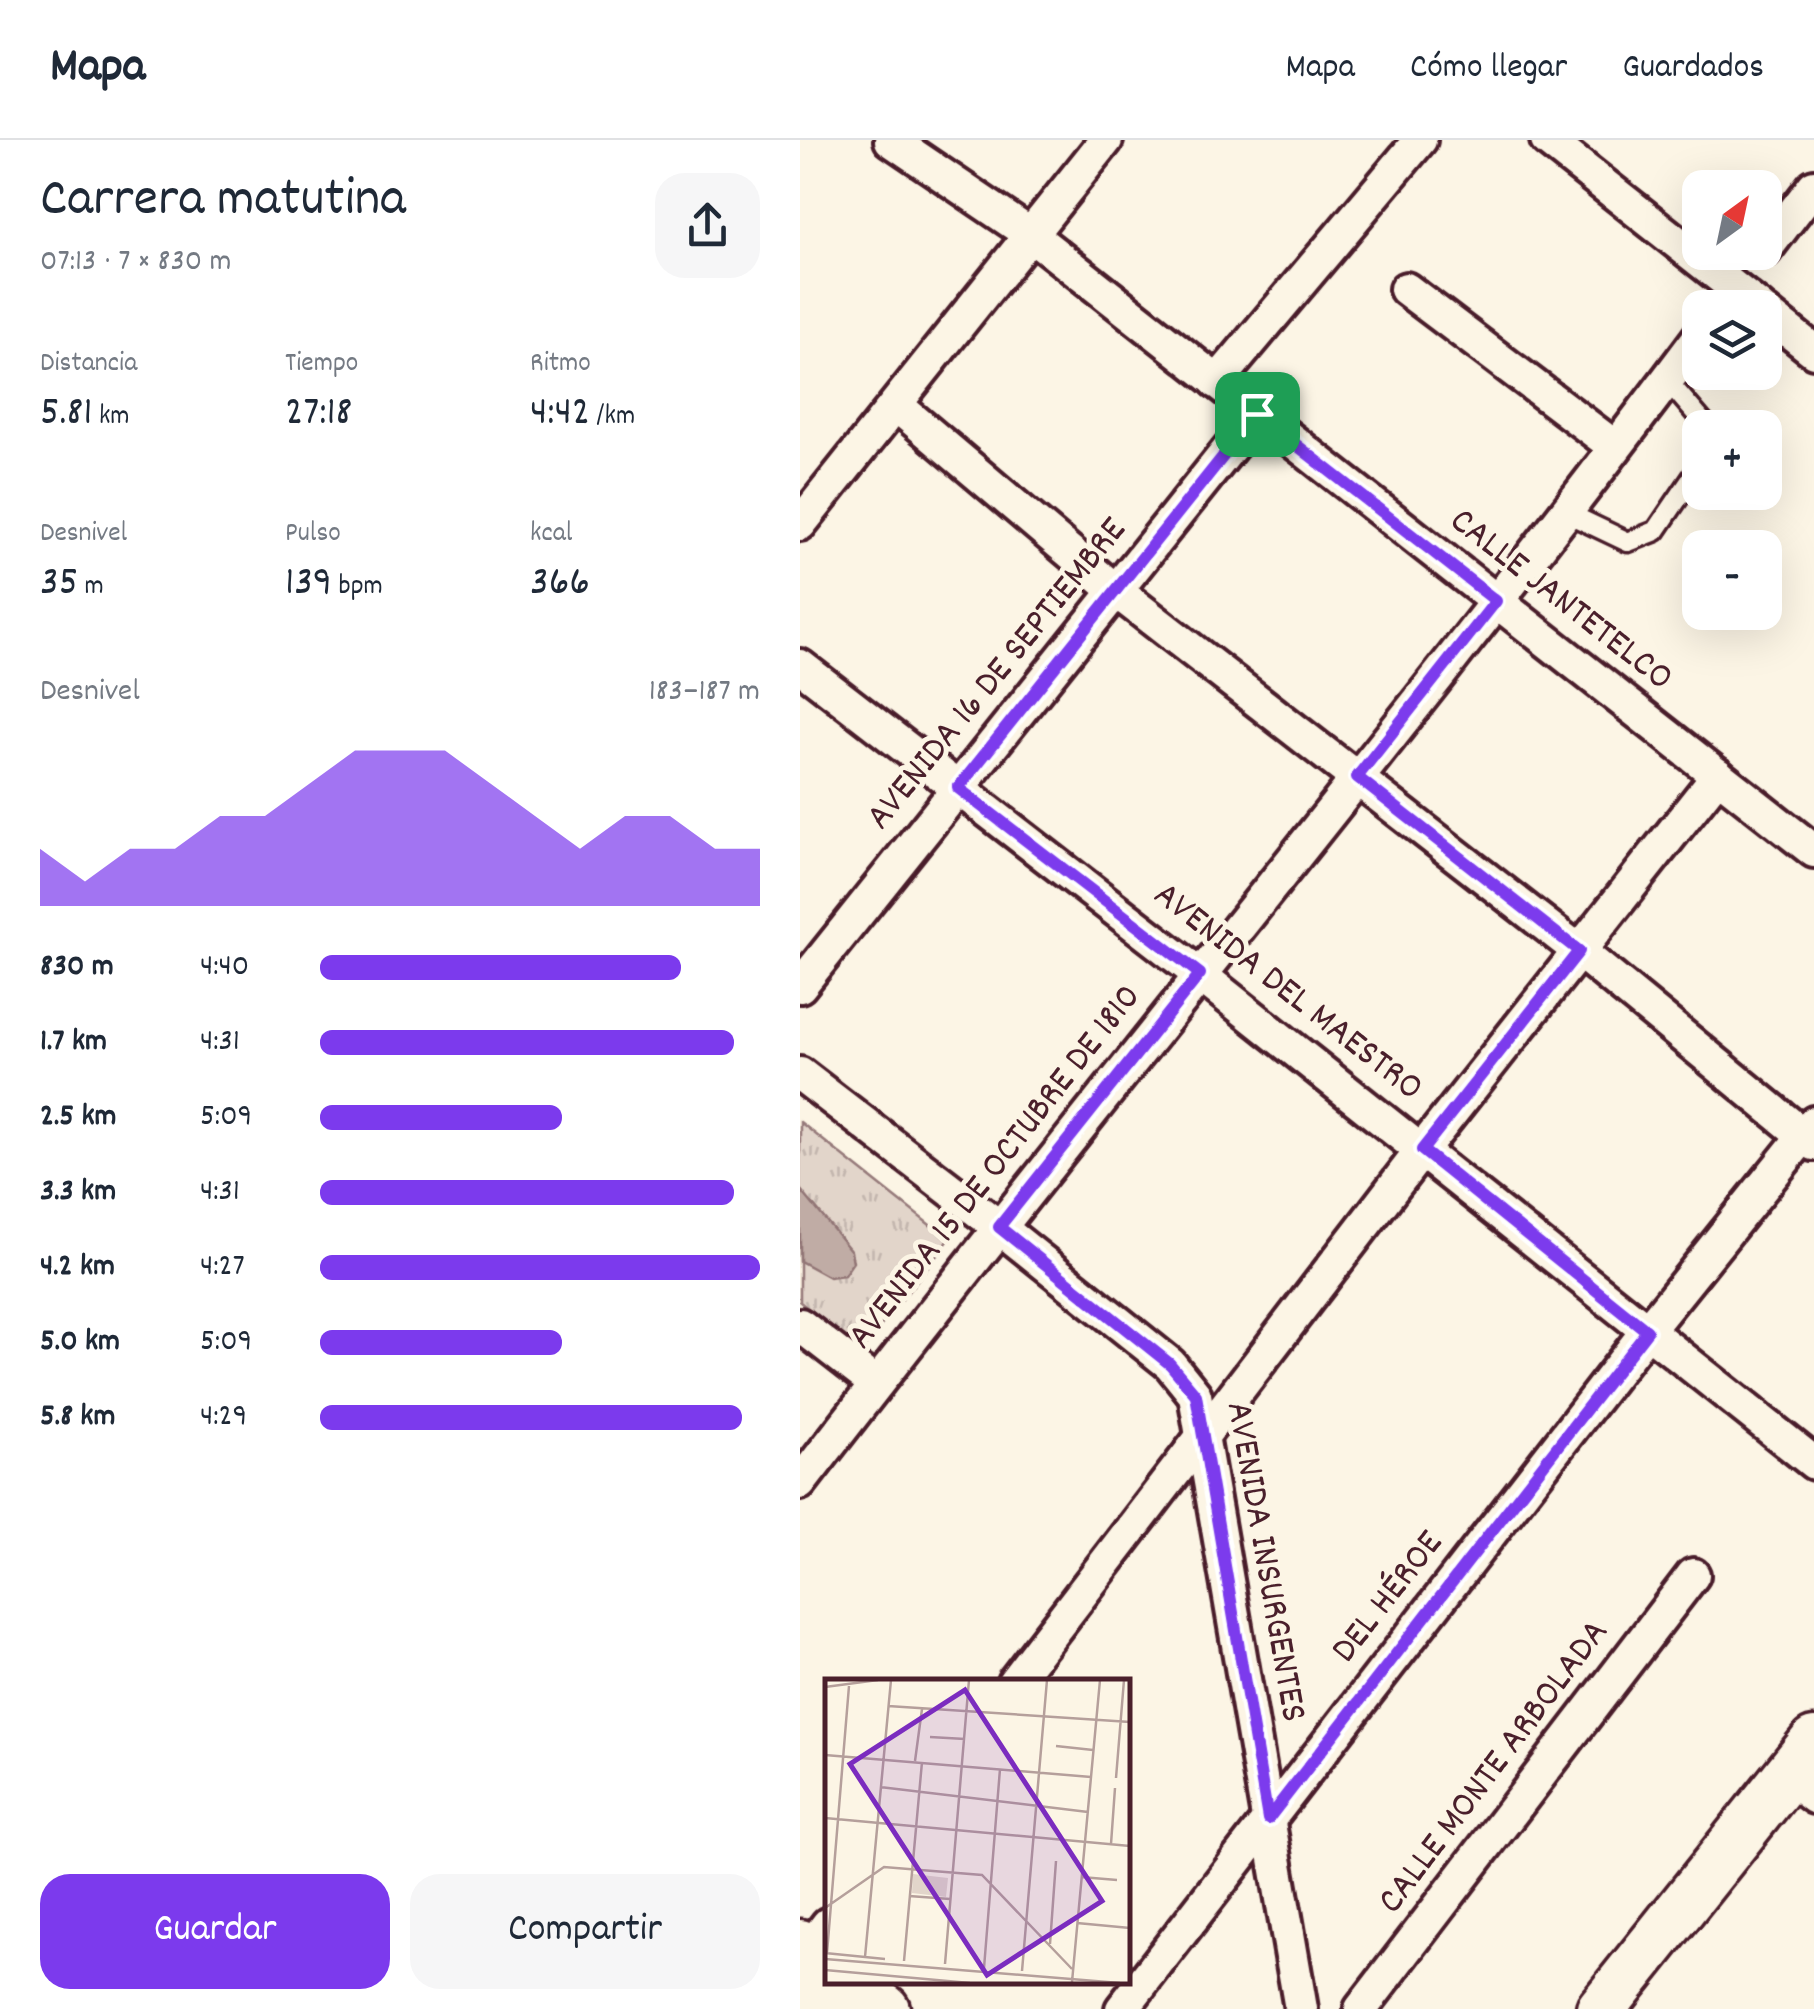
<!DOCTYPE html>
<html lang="es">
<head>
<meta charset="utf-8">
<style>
  :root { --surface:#fff; --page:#f6f6f7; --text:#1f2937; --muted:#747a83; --line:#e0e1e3; --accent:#7c3aed }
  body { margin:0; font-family:Dekko,sans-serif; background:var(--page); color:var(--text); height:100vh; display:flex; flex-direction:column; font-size:38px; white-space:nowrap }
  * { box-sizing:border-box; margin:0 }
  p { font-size:32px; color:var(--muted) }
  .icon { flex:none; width:55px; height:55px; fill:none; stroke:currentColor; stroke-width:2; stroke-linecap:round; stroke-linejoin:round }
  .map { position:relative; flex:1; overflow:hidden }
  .side { display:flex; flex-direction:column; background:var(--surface); width:800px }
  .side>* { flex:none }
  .needle { width:65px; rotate:33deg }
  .fabs { position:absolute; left:882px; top:30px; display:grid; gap:20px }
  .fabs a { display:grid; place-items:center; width:100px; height:100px; border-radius:20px; background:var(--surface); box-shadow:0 10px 40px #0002; font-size:50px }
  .pin { position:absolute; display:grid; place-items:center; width:85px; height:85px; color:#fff; margin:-42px; border-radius:20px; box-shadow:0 5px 15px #0006 }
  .round { display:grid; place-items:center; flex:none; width:105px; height:105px; border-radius:30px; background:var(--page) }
  .overview { display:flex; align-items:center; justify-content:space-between; height:170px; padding:0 40px }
  h1 { font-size:55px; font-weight:600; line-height:75px }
  .figures { display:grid; grid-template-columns:repeat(3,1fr); gap:15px; height:170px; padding:10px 40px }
  .figures div { display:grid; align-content:center }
  .figures b { font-size:42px; font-weight:600 }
  .figures small { font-size:28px; font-weight:400 }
  .figures p { font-size:28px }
  .chart { height:280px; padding:20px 40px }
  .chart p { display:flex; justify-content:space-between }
  .chart svg { width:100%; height:180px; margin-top:10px; fill:var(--accent); opacity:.7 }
  .action { display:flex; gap:20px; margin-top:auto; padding:20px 40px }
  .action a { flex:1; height:115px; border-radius:30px; background:var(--accent); color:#fff; font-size:40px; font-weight:600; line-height:115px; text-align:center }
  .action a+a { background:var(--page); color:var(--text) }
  ul { padding:0 40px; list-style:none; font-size:32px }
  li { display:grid; grid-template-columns:160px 120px 1fr; align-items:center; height:75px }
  li i { height:25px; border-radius:12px; background:var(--accent) }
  header { display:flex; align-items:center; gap:60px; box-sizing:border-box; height:140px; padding:0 50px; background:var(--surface); border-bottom:2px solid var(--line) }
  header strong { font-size:48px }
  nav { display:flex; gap:55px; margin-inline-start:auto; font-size:35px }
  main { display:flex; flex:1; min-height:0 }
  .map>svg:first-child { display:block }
  .park { fill:url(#park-tufts); stroke:#967a7a; stroke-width:2.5 }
  .water { fill:#c0aca5; stroke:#917474; stroke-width:2.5 }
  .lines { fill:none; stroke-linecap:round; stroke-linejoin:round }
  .lane-casing { stroke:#4a1f2b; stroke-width:25 }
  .street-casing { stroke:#4a1f2b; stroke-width:40 }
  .secondary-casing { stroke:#4a1f2b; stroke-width:55 }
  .primary-casing { stroke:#4a1f2b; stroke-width:60 }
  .lane { stroke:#fcf5e5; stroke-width:18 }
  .street { stroke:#fcf5e5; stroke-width:32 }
  .secondary { stroke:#fcf5e5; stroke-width:48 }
  .primary { stroke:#fcf5e5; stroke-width:52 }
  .route-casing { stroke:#fff; stroke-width:20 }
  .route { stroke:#7c3aed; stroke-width:12 }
  .labels { text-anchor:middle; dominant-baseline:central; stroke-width:10; stroke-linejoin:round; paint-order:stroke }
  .street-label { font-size:38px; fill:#4a1f2b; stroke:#fcf5e5 }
  .inset-road { fill:none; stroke:#b59f9b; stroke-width:2.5 }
  .view { fill:#7b2cbf; fill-opacity:0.15; stroke:#7b2cbf; stroke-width:5 }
  .inset-edge { fill:none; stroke:#4a1f2b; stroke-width:5 }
</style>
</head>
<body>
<header>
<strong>Mapa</strong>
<nav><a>Mapa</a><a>Cómo llegar</a><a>Guardados</a></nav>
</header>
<main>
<section class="side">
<div class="overview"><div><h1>Carrera matutina</h1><p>07:13 · 7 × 830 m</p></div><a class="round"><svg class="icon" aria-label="share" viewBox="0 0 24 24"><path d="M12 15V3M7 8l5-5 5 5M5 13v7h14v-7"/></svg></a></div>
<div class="figures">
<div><p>Distancia</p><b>5.81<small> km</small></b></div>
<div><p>Tiempo</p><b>27:18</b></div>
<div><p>Ritmo</p><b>4:42<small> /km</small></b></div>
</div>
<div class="figures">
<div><p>Desnivel</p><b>35<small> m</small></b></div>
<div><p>Pulso</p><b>139<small> bpm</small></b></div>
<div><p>kcal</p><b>366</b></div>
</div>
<div class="chart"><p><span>Desnivel</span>183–187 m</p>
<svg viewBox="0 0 160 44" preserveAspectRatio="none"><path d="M0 44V30L10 38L20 30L30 30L40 22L50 22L60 14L70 6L80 6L90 6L100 14L110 22L120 30L130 22L140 22L150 30L160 30V44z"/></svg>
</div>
<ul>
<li><b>830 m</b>4:40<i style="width:82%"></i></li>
<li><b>1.7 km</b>4:31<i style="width:94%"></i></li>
<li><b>2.5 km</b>5:09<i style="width:55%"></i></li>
<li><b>3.3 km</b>4:31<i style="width:94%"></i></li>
<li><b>4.2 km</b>4:27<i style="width:100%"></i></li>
<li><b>5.0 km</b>5:09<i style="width:55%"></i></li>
<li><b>5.8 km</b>4:29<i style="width:96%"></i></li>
</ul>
<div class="action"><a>Guardar</a><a>Compartir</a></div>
</section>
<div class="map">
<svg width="1014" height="1869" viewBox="0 0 1014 1869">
  <defs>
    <pattern id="park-tufts" width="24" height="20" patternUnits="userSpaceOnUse" patternTransform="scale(2.5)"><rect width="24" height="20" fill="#e2d5ca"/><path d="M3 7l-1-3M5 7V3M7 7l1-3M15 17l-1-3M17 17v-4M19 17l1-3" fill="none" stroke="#c3b6ae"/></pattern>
  </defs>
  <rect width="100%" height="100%" fill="#fcf5e5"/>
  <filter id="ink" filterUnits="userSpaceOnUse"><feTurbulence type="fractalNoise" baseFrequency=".01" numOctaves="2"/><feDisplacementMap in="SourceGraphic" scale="20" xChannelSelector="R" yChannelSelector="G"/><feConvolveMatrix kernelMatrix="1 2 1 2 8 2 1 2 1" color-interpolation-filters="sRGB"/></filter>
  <g filter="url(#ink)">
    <polygon class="park" points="0,982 149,1100 61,1211 0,1162"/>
    <polygon class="water" points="0,1049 51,1111 53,1122 44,1135 29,1137 0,1121"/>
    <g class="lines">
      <defs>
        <g id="lane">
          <polyline points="867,240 908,288"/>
          <polyline points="765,372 828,402 856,391 900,326"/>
        </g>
        <g id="street">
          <polyline points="91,0 231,95 1014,711"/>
          <polyline points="747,0 960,168"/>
          <polyline points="965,110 1014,46"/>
          <polyline points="606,149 815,307"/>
          <polyline points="965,172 1014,211"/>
          <polyline points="417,242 620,0"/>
          <polyline points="96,265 316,451 779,811 1014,1004"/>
          <polyline points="0,384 306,0"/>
          <polyline points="0,526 400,835 1014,1323"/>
          <polyline points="0,846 457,274"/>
          <polyline points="0,934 199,1087 370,1224 395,1255 501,1869"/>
          <polyline points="0,1185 76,1244"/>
          <path d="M0,1343C296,958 609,585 900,196"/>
          <polyline points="214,1542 622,1010 918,635"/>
          <polyline points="987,1636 1014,1657"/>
          <polyline points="8,1810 28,1784"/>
          <polyline points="322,1869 847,1191 1014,983"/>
          <polyline points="561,1869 893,1435"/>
        </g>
        <g id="secondary">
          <polyline points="0,1804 28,1825"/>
          <polyline points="49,1842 85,1869"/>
          <polyline points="801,1869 1014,1602"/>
        </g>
        <polyline id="primary" points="0,1839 39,1869"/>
      </defs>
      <use href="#lane" class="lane-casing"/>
      <use href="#street" class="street-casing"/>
      <use href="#secondary" class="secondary-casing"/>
      <use href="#primary" class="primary-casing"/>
      <use href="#lane" class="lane"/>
      <use href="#street" class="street"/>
      <use href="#secondary" class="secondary"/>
      <use href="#primary" class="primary"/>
    </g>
  </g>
  <g class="lines" filter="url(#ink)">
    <defs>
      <polygon id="route" points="457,274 696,461 557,637 779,811 622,1010 847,1191 468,1679 396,1255 370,1224 199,1087 400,834 158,648"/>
    </defs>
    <use href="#route" class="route-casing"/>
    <use href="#route" class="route"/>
  </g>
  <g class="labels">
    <g class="street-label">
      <text transform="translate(760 461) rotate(38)">CALLE JANTETELCO</text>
      <text transform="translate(198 535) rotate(-51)">AVENIDA 16 DE SEPTIEMBRE</text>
      <text transform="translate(487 853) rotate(38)">AVENIDA DEL MAESTRO</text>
      <text transform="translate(196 1028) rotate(-52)">AVENIDA 15 DE OCTUBRE DE 1810</text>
      <text transform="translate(464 1422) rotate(80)">AVENIDA INSURGENTES</text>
      <text transform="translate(589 1458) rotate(-52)">DEL HÉROE</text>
      <text transform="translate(695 1628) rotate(-53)">CALLE MONTE ARBOLADA</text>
    </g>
  </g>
  <g transform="translate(25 1539)">
    <rect width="305" height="305" fill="#fcf5e5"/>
    <path d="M88,195L123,199L121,218L87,214Z" fill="#e2d5ca"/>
    <path class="inset-road" d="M0,8L53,1M63,27L305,43M105,58L140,60M231,67L268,71M0,76L266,98M90,82L97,30M291,99L299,1M55,108L263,133M0,139L305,167M286,165L290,109M256,198L292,201M84,217L125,220M0,229L59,188L157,196L247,290M252,244L305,249M225,265L231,182M0,274L60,280M2,274L24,7M40,278L66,1M0,280L295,304M79,282L97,83M120,285L144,1M159,289L175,90M0,291L145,304M197,292L222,1M247,303L275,1"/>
    <path class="view" d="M140,11L277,222L162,296L25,85Z"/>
    <rect width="305" height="305" class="inset-edge"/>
  </g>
</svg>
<div class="fabs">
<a><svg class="needle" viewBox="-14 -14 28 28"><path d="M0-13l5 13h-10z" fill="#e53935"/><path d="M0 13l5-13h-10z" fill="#747a83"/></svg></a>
<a><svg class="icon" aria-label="layers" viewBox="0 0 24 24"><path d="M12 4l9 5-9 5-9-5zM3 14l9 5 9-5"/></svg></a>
<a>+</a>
<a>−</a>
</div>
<div class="pin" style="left:457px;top:274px;background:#1e9e55"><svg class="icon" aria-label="arrive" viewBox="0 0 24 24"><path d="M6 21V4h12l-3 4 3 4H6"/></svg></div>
</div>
</main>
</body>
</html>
